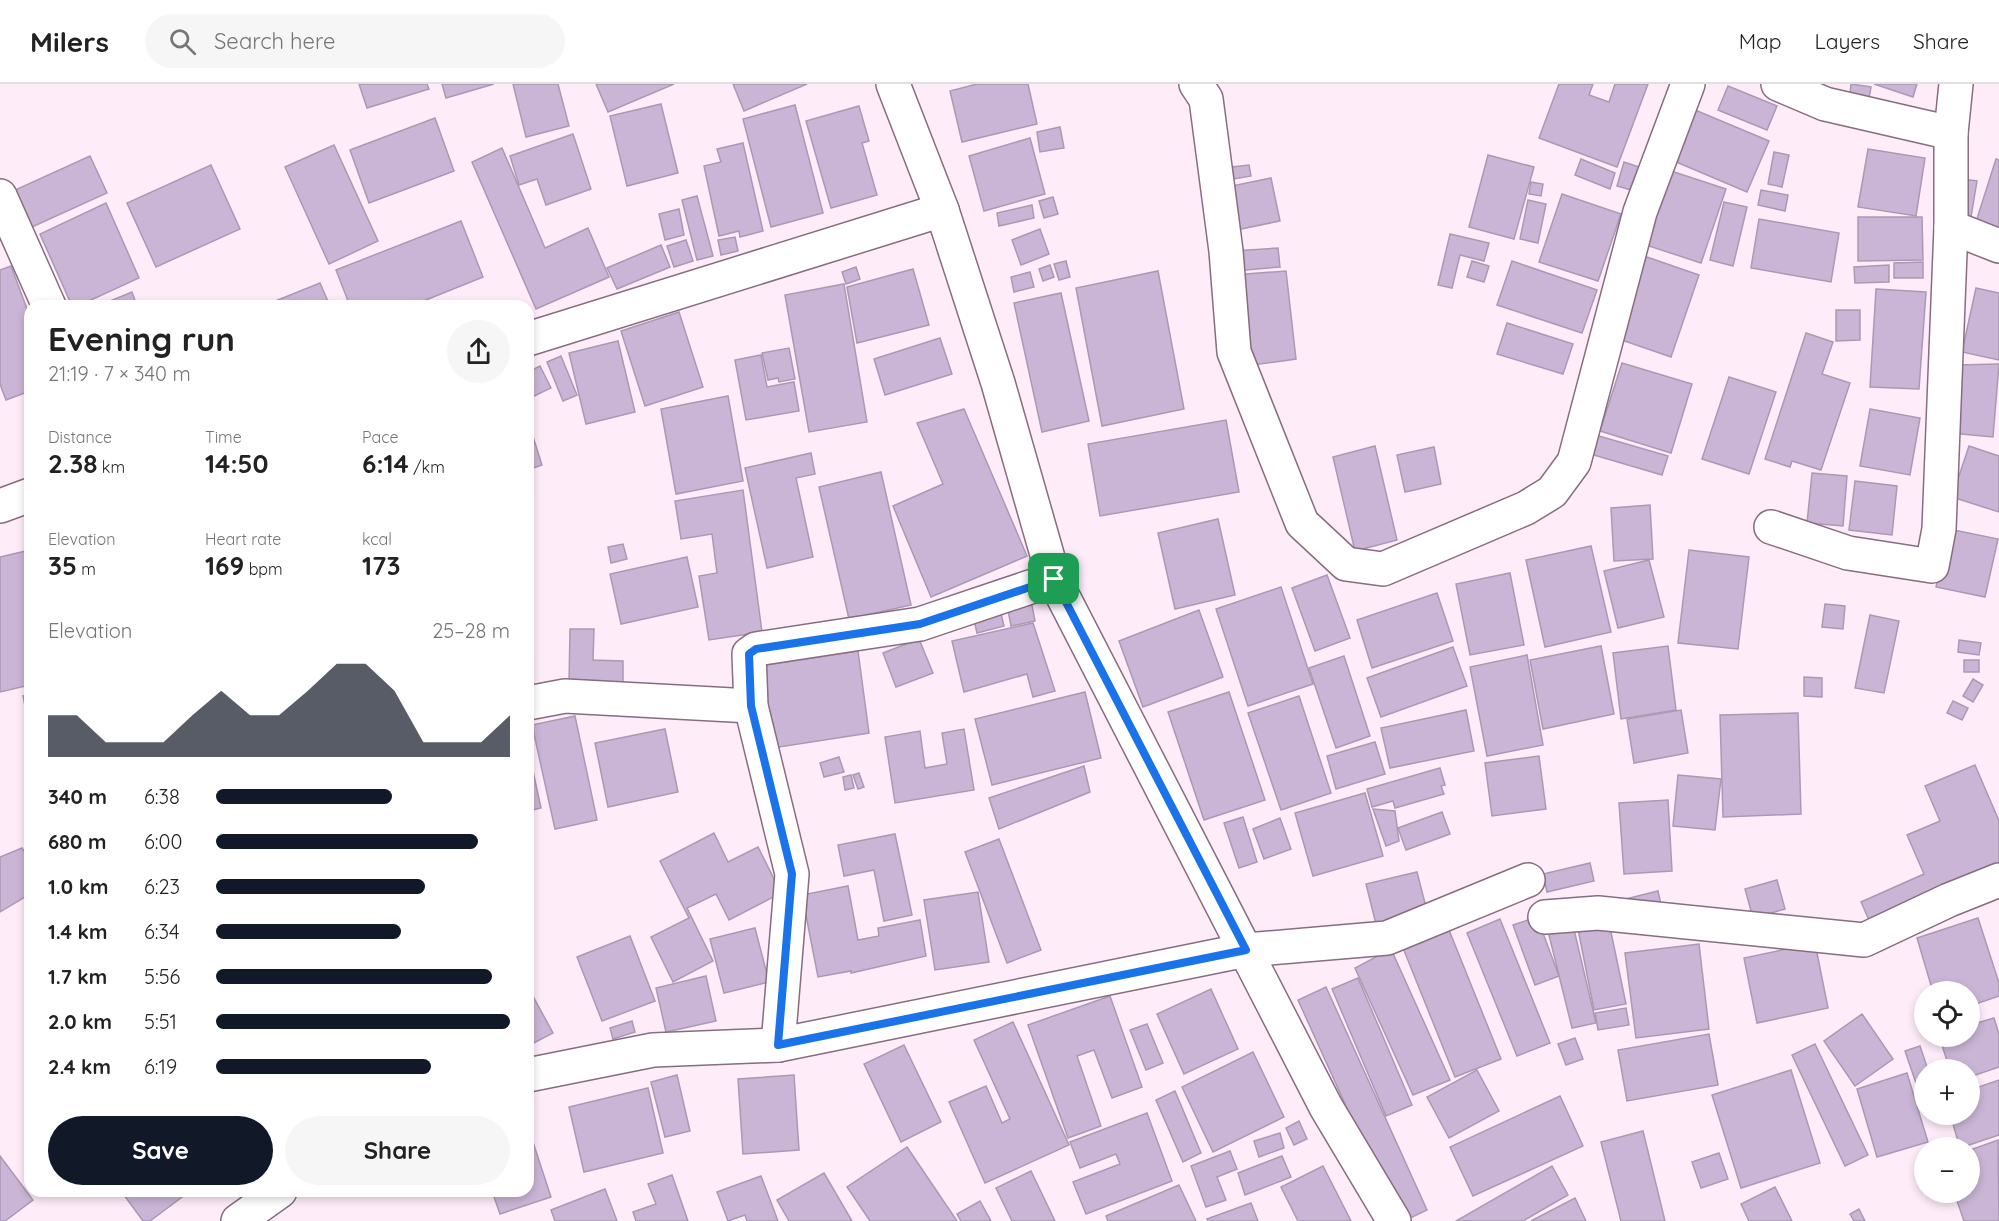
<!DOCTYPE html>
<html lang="en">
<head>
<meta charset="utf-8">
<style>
  :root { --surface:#fff; --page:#f6f6f6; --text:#222; --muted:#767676; --line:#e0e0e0; --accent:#111827 }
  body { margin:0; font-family:Quicksand,sans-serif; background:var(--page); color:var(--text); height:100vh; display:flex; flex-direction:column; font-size:22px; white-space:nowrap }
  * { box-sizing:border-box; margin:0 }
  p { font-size:20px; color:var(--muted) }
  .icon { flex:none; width:33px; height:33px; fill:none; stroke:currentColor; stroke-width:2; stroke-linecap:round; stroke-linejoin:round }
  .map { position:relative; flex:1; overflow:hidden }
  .sheet { position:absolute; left:24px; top:216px; width:510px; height:897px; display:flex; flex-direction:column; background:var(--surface); border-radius:18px; box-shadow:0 3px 9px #0003 }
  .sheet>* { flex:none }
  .buttons { position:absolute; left:1914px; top:897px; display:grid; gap:12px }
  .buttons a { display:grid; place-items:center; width:66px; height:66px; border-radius:50%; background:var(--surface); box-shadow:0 3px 9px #0003; font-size:30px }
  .pin { position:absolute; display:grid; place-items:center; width:51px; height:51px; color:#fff; margin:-26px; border-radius:12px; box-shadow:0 3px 9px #0006 }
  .round { display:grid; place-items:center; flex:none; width:63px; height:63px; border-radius:32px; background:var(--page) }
  .headline { display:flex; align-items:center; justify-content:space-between; height:102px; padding:0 24px }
  h1 { font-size:33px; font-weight:700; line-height:45px }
  .metrics { display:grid; grid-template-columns:repeat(3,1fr); gap:9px; height:102px; padding:6px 24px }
  .metrics div { display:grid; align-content:center }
  .metrics b { font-size:26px; font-weight:700 }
  .metrics small { font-size:16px; font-weight:400 }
  .metrics p { font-size:16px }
  .chart { height:168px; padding:12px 24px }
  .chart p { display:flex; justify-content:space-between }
  .chart svg { width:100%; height:108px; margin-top:6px; fill:var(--accent); opacity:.7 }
  .action { display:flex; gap:12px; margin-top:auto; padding:12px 24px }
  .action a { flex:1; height:69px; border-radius:36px; background:var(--accent); color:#fff; font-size:24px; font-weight:700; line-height:69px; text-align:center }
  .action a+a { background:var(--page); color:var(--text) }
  ul { padding:0 24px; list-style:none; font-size:20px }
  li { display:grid; grid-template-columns:96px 72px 1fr; align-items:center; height:45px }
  li i { height:15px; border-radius:8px; background:var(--accent) }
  header { display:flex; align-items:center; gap:36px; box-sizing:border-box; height:84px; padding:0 30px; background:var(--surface); border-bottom:2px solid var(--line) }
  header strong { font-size:28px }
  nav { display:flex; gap:33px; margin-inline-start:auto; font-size:21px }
  .search { width:420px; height:54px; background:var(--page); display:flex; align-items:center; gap:15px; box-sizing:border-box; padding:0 21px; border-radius:33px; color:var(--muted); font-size:22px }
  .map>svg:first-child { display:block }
  .building { fill:#cab5d6; stroke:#aa99b3; stroke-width:1.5 }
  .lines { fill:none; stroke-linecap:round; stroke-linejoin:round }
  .minor-casing { stroke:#876d7f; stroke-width:36 }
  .minor { stroke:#fff; stroke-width:33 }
  .route-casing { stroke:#fff; stroke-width:12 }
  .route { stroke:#1a73e8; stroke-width:8 }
</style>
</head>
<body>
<header>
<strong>Milers</strong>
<div class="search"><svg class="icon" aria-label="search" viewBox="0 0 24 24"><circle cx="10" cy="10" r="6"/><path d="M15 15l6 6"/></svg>Search here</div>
<nav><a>Map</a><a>Layers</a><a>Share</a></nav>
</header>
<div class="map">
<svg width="1999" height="1137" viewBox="0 0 1999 1137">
  <rect width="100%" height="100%" fill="#feedf9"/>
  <g class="building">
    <polygon points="359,0 427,0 429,5 367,24"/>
    <polygon points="442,0 494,0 446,14"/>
    <polygon points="513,0 558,0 569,42 526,53"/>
    <polygon points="596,0 674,0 608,28"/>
    <polygon points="733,0 807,0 744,27"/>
    <polygon points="977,0 1028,0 1037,40 962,58 950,7"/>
    <polygon points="1559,0 1593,0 1589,11 1609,18 1615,0 1648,0 1617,83 1539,54"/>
    <polygon points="1851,0 1871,3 1868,21 1849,19"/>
    <polygon points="1874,0 1917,0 1913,13"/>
    <polygon points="1728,2 1777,22 1767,46 1718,26"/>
    <polygon points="661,20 678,89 627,102 610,32"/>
    <polygon points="795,21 823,129 771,143 743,35"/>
    <polygon points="859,22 869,57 862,59 877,111 831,124 806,37"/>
    <polygon points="1695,26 1769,57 1747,108 1674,77"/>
    <polygon points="435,34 454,87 369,119 350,66"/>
    <polygon points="1060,43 1064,64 1040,68 1037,48"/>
    <polygon points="573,50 591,105 546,121 537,95 519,101 510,72"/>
    <polygon points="1030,54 1045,110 984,127 969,72"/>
    <polygon points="743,59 763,147 740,153 739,147 719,152 704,82 721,78 717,65"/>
    <polygon points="334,61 378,157 329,180 285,83"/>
    <polygon points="502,64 545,164 588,144 609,193 536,225 472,78"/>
    <polygon points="1868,65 1925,74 1916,132 1858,123"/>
    <polygon points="1774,68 1789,71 1782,103 1768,100"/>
    <polygon points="1488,71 1534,83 1514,155 1469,143"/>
    <polygon points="90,72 107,109 32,143 15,106"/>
    <polygon points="1581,75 1615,89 1610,105 1575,91"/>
    <polygon points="1996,75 1999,76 1999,148 1975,141"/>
    <polygon points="1624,78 1639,83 1631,106 1617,102"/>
    <polygon points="211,81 240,145 156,183 127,119"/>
    <polygon points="1249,81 1251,92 1234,95 1232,83"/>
    <polygon points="1665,85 1726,105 1701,179 1640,159"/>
    <polygon points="1271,94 1280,137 1236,146 1227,103"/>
    <polygon points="1962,95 1977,97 1970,139 1955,137"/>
    <polygon points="1531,98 1543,100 1541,112 1529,110"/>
    <polygon points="1761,106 1788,111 1785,127 1758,121"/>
    <polygon points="1562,110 1621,130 1598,197 1539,178"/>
    <polygon points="697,112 713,172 697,176 682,116"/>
    <polygon points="1053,113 1058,130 1044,134 1039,117"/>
    <polygon points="1528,116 1546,120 1538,159 1520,155"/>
    <polygon points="1724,118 1747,123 1733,182 1710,176"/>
    <polygon points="106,119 139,194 78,222 72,222 40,150"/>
    <polygon points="1032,121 1034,134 999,142 997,129"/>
    <polygon points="679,125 684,151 665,156 659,130"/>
    <polygon points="1858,133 1922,133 1923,176 1858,177"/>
    <polygon points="1759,135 1839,149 1831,198 1751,184"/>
    <polygon points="461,137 483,193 411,222 350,222 336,186"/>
    <polygon points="1040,145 1049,170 1021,181 1012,156"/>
    <polygon points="1450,150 1489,159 1484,177 1460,171 1452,204 1438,201"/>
    <polygon points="735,153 738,167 721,171 718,156"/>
    <polygon points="686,156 693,177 674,183 667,162"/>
    <polygon points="661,161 670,183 617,205 607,184"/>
    <polygon points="1278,164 1280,183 1234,187 1233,167"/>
    <polygon points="1644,172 1699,191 1671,273 1616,254"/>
    <polygon points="1066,177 1070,193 1059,196 1054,180"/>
    <polygon points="1472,177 1489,182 1484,198 1467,193"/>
    <polygon points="1512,177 1597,206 1582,249 1497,221"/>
    <polygon points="1923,178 1923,194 1894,194 1894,179"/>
    <polygon points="1050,181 1054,193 1043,197 1039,185"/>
    <polygon points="1889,181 1889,198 1855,199 1854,183"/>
    <polygon points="11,182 30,233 30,307 6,316 0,300 0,186"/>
    <polygon points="856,183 860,195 846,200 842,188"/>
    <polygon points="913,185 929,241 857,259 847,203"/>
    <polygon points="1158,187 1184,325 1102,342 1076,204"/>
    <polygon points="1286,187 1296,275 1246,282 1233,191"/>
    <polygon points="1030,188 1034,203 1014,208 1011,193"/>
    <polygon points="320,199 330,222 269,222 268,220"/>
    <polygon points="844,200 867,338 809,348 785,211"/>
    <polygon points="1976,204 1999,209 1999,276 1962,268"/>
    <polygon points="1876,205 1926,208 1919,305 1870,303"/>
    <polygon points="132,208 137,222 98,222"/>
    <polygon points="1061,209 1089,337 1042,348 1014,219"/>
    <polygon points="1836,226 1860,226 1860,256 1836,257"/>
    <polygon points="679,228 703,303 645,322 621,247"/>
    <polygon points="1507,239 1573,260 1563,290 1497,270"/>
    <polygon points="1806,249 1833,258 1822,290 1850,299 1821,386 1792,377 1790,383 1765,375"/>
    <polygon points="940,254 952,290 885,311 874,275"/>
    <polygon points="618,257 635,328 586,340 569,269"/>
    <polygon points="789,264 795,295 779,298 778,294 768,296 762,269"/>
    <polygon points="761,271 767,303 794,298 799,327 746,336 735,276"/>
    <polygon points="561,272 577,311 563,317 547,278"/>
    <polygon points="1622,279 1692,300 1671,369 1600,347"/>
    <polygon points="1999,280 1993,353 1951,349 1957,281"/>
    <polygon points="540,282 551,304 528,315 528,288"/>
    <polygon points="1729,293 1776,308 1749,390 1702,375"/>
    <polygon points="728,312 743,397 676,410 661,325"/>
    <polygon points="964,325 1027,472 931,513 893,422 943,400 917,339"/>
    <polygon points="1870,325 1920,334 1910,391 1860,382"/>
    <polygon points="1226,336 1239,408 1100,432 1088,360"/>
    <polygon points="528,337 542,381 530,385 533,394 528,395"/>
    <polygon points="1592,350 1668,372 1662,391 1587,369"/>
    <polygon points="1375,362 1397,456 1355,467 1333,373"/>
    <polygon points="1969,362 1999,372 1999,428 1952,413"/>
    <polygon points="1434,363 1441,400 1405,408 1397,371"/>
    <polygon points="811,369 815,390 796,394 813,473 767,484 745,384"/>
    <polygon points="881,388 911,521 849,535 819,403"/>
    <polygon points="1812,389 1847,392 1843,442 1807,439"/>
    <polygon points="1855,397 1897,402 1892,451 1849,446"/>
    <polygon points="743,406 762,548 709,556 699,492 717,489 712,450 681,455 675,417"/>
    <polygon points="1650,421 1653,475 1614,477 1611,424"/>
    <polygon points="1218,435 1235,511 1175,525 1158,449"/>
    <polygon points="1949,445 1998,455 1985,513 1936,503"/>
    <polygon points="623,460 627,475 611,479 608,463"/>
    <polygon points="1591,462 1611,548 1545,563 1526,476"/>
    <polygon points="30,466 30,601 0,608 0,473"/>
    <polygon points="1689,466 1749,473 1738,565 1678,559"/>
    <polygon points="687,473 698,523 621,540 610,490"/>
    <polygon points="1649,476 1664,533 1618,544 1604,487"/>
    <polygon points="1510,489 1524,561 1470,571 1456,500"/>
    <polygon points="1327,491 1350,554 1315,567 1292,504"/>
    <polygon points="1281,503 1313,600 1248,622 1216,525"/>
    <polygon points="1437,509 1453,557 1372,584 1357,536"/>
    <polygon points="1825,520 1845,522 1843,545 1822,543"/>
    <polygon points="1032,521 1035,537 1011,542 1008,526"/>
    <polygon points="1000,525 1004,542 977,549 973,532"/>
    <polygon points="1199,526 1223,593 1143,623 1119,557"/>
    <polygon points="1870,531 1899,537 1884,609 1855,604"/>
    <polygon points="1033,539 1055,607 1033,613 1027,590 964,608 952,557"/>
    <polygon points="570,545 594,545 593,576 623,577 623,601 569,600"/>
    <polygon points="919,555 933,589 896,603 883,569"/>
    <polygon points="1959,556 1981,559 1979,571 1958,568"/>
    <polygon points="1601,562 1614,630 1543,645 1530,576"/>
    <polygon points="1668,562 1676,626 1621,635 1613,569"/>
    <polygon points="1453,563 1467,602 1381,633 1367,594"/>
    <polygon points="858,567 869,649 773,664 761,582"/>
    <polygon points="1527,571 1543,661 1487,672 1470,583"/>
    <polygon points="1344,572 1370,652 1336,664 1309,584"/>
    <rect x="1964" y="576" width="15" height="12"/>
    <polygon points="1804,593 1822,594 1822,613 1804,612"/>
    <polygon points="1973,595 1983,601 1973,618 1963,612"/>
    <polygon points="1085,608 1101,674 992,701 975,635"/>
    <polygon points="1229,608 1265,716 1204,736 1168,628"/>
    <polygon points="30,611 30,643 29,643 23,612"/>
    <polygon points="1299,612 1331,709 1281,726 1248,629"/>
    <polygon points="1953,617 1968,624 1962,636 1947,629"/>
    <polygon points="1466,626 1474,667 1390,684 1381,644"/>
    <polygon points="1681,626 1688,669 1634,679 1627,635"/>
    <polygon points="1798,629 1801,730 1723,733 1720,631"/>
    <polygon points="575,632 597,736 555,745 532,641"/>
    <polygon points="665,645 678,708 608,723 595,659"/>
    <polygon points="964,645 974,706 895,719 885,653 920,647 925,684 947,680 942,649"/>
    <polygon points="1375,658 1385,690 1336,705 1327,672"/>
    <polygon points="528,664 541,724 528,727"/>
    <polygon points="1539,672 1546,725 1492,732 1485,679"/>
    <polygon points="839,673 844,688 824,693 820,679"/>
    <polygon points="1975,681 1999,737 1999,791 1873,845 1861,818 1924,790 1907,751 1940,737 1925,702"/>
    <polygon points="1084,682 1090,708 999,745 989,714"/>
    <polygon points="1440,684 1445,701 1441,702 1444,710 1395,724 1393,717 1372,723 1367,705"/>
    <polygon points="859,689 864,703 858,705 853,691"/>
    <polygon points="851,691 854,704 845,706 843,693"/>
    <polygon points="1678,691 1721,695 1715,746 1673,742"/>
    <polygon points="1365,709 1383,772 1313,792 1295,729"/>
    <polygon points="1668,716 1672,787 1624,790 1619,719"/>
    <polygon points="1373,725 1395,727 1399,757 1386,762"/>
    <polygon points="1442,728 1450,750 1406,766 1398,744"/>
    <polygon points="1243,733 1257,778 1239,784 1224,739"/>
    <polygon points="1280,734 1291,765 1264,775 1253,745"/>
    <polygon points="714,749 728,778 758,763 781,809 729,836 716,810 687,824 713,877 673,898 651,853 689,834 660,777"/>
    <polygon points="895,750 912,831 884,837 874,786 844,792 838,761"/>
    <polygon points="999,755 1041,866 1007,879 965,768"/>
    <polygon points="22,764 30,776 30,810 0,828 0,773"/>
    <polygon points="1590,779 1594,797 1547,808 1543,790"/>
    <polygon points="1417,788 1428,831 1377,844 1366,800"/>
    <polygon points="1777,796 1785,825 1753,834 1745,805"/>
    <polygon points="848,802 858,856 879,852 878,844 920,836 926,872 851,889 851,887 818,893 802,811"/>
    <polygon points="1658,807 1664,834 1622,816"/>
    <polygon points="978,808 989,878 935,886 924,816"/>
    <polygon points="1607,829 1626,920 1594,926 1576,835"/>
    <polygon points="1537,833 1559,892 1535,901 1513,841"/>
    <polygon points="1978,834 1999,899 1999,912 1970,922 1970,908 1933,908 1917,854"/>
    <polygon points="1500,835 1550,959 1517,972 1467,849"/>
    <polygon points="1572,837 1596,939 1572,944 1547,843"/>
    <polygon points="755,844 769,898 724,909 710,855"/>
    <polygon points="1449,846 1501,975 1455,993 1403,864"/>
    <polygon points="630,852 655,917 602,937 577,873"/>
    <polygon points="1815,859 1828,924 1757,939 1744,874"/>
    <polygon points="1699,860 1709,945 1636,954 1625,869"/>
    <polygon points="1391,865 1450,996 1413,1011 1355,884"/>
    <polygon points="706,892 716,937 666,948 656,904"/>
    <polygon points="1358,894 1412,1021 1386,1032 1332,905"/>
    <polygon points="528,903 553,949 528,962"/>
    <polygon points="1326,903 1427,1126 1404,1137 1398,1137 1298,916"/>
    <polygon points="1211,905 1238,965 1184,990 1157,930"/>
    <polygon points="1110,912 1142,1003 1112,1014 1094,966 1077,972 1101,1042 1068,1054 1028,941"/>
    <polygon points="1626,924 1629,941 1598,946 1595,929"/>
    <polygon points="1862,930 1893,975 1855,1002 1824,957"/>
    <polygon points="1994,934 1999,950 1999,983 1970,993 1970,986 1950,986 1939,952 1970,952 1970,941"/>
    <polygon points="632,937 635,948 613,955 610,944"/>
    <polygon points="1013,938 1069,1061 985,1099 949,1018 986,1002 1002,1039 1010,1035 974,956"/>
    <polygon points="1147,940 1163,979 1146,986 1130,946"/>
    <polygon points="1709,950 1718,1001 1627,1017 1618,966"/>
    <polygon points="1575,954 1583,975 1566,981 1558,960"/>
    <polygon points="1815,960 1868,1071 1845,1082 1792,971"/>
    <polygon points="904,961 941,1038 901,1058 864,980"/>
    <polygon points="1920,962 1928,986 1924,986 1924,1007 1919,1008 1905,967"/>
    <polygon points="1253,968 1284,1033 1213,1068 1182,1003"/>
    <polygon points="1477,986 1499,1027 1449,1054 1427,1013"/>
    <polygon points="1791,986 1820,1079 1741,1104 1712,1011"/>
    <polygon points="1907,989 1928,1058 1877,1073 1857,1005"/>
    <polygon points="677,991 690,1047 665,1053 651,998"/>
    <polygon points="794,991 799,1066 743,1070 738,995"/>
    <polygon points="1999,996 1999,1051 1960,1064 1950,1030 1970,1030 1970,1006"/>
    <polygon points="648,1004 663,1069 584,1088 569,1023"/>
    <polygon points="1175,1007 1201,1069 1183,1078 1156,1016"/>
    <polygon points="1560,1012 1583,1062 1473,1112 1450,1063"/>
    <polygon points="1147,1029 1172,1097 1086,1130 1073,1098 1120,1080 1116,1070 1080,1084 1070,1058"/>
    <polygon points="1299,1037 1307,1055 1294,1061 1286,1044"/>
    <polygon points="528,1043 551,1113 500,1130 492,1107 528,1107"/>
    <polygon points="1643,1047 1665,1137 1621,1137 1601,1058"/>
    <polygon points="1280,1049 1284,1064 1259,1073 1254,1057"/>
    <polygon points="1998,1056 1999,1137 1964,1137 1954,1108 1970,1108 1970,1066"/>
    <polygon points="907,1063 957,1137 870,1137 847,1103"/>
    <polygon points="1230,1067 1237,1085 1217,1093 1226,1116 1206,1123 1191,1082"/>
    <polygon points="1719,1069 1728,1095 1701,1104 1692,1078"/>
    <polygon points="0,1072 33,1116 5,1137 0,1137"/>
    <polygon points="1282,1072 1291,1093 1245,1111 1238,1089"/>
    <polygon points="1323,1082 1351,1137 1298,1137 1281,1103"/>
    <polygon points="1552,1082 1568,1111 1523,1137 1456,1137"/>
    <polygon points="1031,1087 1055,1137 1012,1137 996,1104"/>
    <polygon points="824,1089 852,1137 789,1137 777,1116"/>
    <polygon points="672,1091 688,1137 636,1137 633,1128 656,1120 648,1100"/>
    <polygon points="761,1092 778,1137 747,1137 745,1131 728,1137 717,1108"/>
    <polygon points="1179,1101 1196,1137 1108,1137 1106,1132"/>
    <polygon points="1775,1103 1792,1137 1749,1137 1741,1120"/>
    <polygon points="605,1105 617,1137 555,1137 551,1126"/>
    <polygon points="121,1107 177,1107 182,1113 150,1137 143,1137"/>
    <polygon points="1575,1114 1586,1137 1531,1137"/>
    <polygon points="980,1117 991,1137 961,1137 957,1130"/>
    <polygon points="1251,1119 1258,1137 1208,1137 1207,1135"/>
    <polygon points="1859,1125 1865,1137 1854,1137 1850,1130"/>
  </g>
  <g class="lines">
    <defs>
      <g id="minor">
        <polyline points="893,0 942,126 998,299 1054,495 1326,1023 1394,1137"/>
        <polyline points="1196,0 1206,15 1226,167 1234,268 1302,439 1346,480 1383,485 1526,424 1552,408 1574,378 1640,128 1688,0"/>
        <polyline points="1778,0 1825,20 1951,49"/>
        <polyline points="0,112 49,222"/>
        <polyline points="1951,143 1999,162"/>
        <polyline points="528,255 942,126"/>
        <polyline points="0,422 30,411"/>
        <polyline points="1771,443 1848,469 1932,482 1939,445 1951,143 1951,49 1956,0"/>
        <polyline points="528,619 565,612 751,622"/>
        <polyline points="1545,833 1598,829 1864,856 1949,816 1999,796"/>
        <polyline points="778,961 792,790 751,622 749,570 756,565 920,540 1054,495"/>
        <polyline points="528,991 653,966 778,961 1246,866 1387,854 1528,796"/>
        <polyline points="238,1137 280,1107"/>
      </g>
    </defs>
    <use href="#minor" class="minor-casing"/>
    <use href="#minor" class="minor"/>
  </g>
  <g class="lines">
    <defs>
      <polygon id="route" points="1054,495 1246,866 778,961 792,790 751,622 749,570 756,565 920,540"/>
    </defs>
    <use href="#route" class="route-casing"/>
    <use href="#route" class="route"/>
  </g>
</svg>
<div class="buttons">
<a><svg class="icon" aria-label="locate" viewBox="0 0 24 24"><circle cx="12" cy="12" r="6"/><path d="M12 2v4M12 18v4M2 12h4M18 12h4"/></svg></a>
<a>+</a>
<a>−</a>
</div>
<div class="pin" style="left:1054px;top:495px;background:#1e9e55"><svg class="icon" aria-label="arrive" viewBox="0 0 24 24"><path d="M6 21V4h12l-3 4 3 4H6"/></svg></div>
<section class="sheet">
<div class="headline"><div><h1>Evening run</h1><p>21:19 · 7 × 340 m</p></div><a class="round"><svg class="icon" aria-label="share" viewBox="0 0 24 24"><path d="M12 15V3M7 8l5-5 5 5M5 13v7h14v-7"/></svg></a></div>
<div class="metrics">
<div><p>Distance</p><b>2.38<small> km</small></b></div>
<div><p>Time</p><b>14:50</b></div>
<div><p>Pace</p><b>6:14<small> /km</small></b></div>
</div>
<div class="metrics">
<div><p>Elevation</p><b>35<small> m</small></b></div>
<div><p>Heart rate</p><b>169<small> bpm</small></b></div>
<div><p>kcal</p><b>173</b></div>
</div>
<div class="chart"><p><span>Elevation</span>25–28 m</p>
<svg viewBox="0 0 160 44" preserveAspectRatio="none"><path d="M0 44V27L10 27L20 38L30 38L40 38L50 27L60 17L70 27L80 27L90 17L100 6L110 6L120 17L130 38L140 38L150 38L160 27V44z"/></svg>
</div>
<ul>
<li><b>340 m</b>6:38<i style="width:60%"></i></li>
<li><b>680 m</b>6:00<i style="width:89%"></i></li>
<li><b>1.0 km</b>6:23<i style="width:71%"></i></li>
<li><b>1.4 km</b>6:34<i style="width:63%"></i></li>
<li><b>1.7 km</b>5:56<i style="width:94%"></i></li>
<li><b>2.0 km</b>5:51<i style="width:100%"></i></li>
<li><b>2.4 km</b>6:19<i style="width:73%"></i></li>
</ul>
<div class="action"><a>Save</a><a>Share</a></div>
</section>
</div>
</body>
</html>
